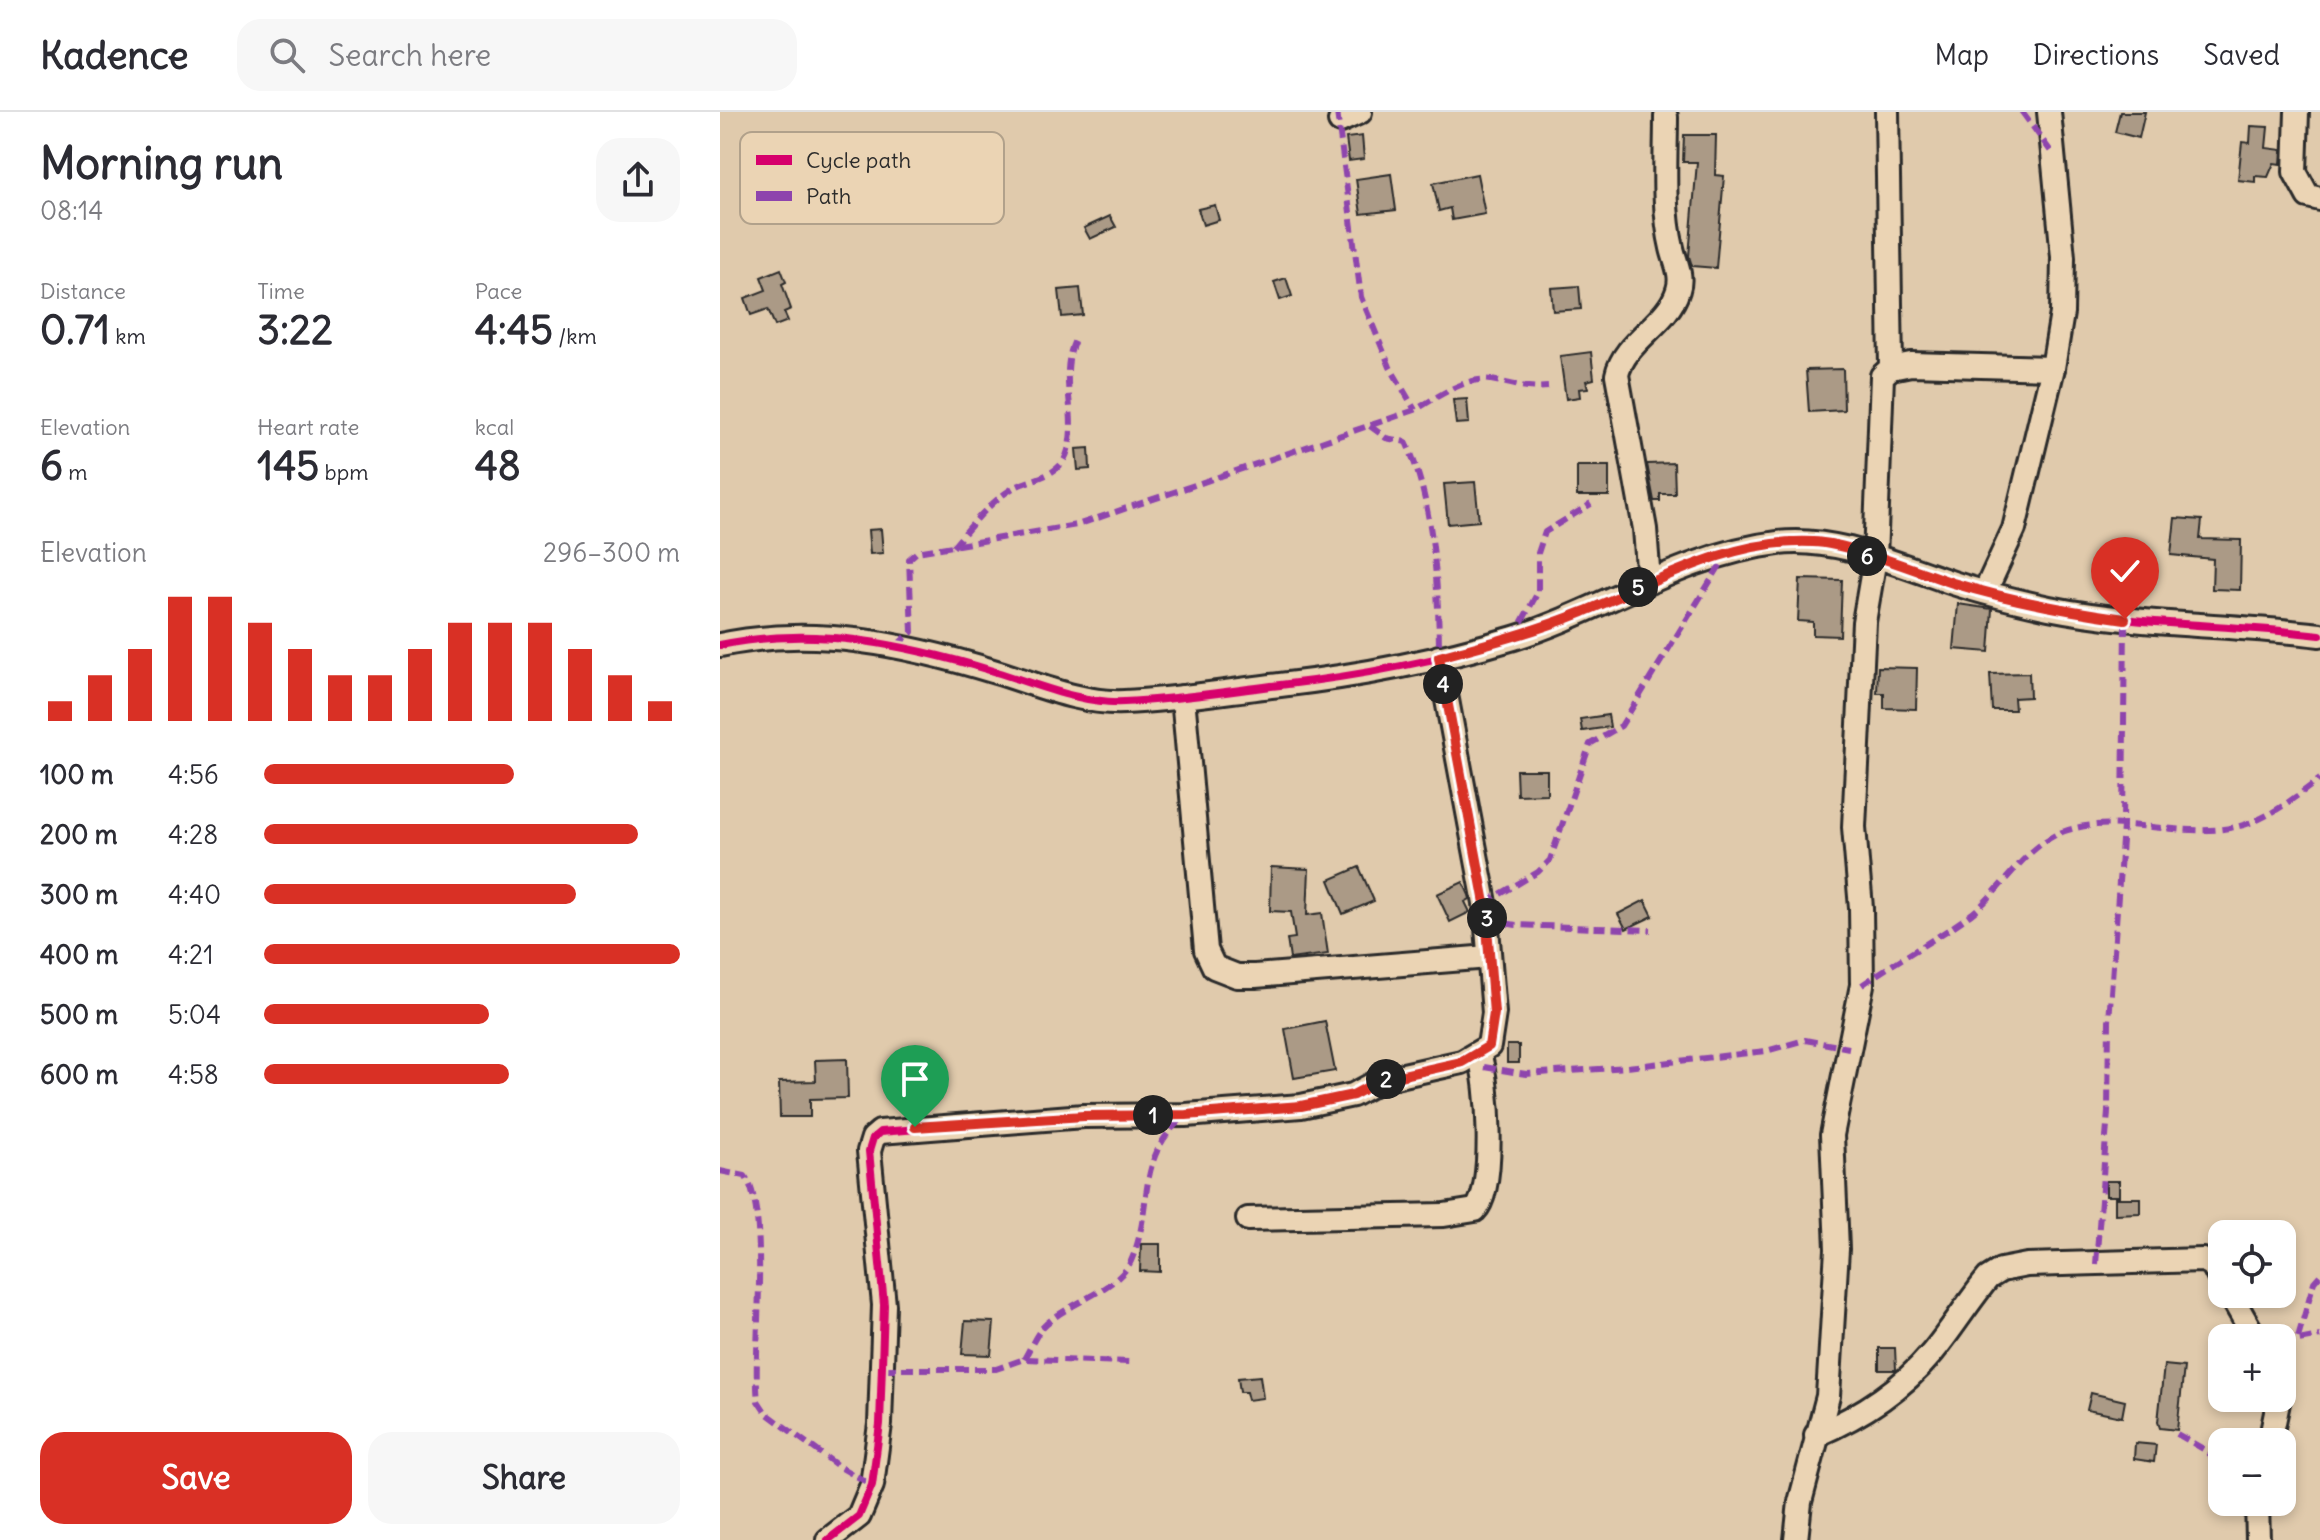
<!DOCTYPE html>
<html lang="en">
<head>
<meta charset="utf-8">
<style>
  :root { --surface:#fff; --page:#f7f7f7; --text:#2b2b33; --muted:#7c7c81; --line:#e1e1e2; --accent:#d93025 }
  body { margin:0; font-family:Delius,sans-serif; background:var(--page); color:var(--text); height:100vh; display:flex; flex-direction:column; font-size:30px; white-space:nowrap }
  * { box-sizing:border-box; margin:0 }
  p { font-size:26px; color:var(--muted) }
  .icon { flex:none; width:44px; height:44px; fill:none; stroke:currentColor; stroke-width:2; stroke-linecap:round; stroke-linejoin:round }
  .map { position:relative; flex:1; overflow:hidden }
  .sheet { display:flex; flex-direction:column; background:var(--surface); width:720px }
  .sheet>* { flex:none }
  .fabs { position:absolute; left:1488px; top:1108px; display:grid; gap:16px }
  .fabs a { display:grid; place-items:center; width:88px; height:88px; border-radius:16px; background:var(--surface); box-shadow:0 4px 12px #0003; font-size:40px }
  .pin { position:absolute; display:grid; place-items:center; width:68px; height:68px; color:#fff; margin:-82px -34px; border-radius:50% 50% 50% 0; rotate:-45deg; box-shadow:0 0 8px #0007 }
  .pin .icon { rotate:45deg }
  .km { position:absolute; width:40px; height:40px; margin:-20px; border-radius:50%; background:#222; color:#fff; font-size:22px; line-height:40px; text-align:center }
  .round { display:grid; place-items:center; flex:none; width:84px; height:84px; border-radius:24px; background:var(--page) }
  .head { display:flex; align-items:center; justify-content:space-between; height:136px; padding:0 40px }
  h1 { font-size:44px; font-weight:700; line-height:60px }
  .metrics { display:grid; grid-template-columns:repeat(3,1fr); gap:12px; height:136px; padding:8px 40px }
  .metrics div { display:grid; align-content:center }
  .metrics b { font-size:40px; font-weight:700 }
  .metrics small { font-size:22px; font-weight:400 }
  .metrics p { font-size:22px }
  .chart { height:224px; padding:16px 40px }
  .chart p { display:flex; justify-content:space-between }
  .chart svg { width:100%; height:144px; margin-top:8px; stroke:var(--accent); stroke-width:6 }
  .button { display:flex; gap:16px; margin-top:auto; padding:16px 40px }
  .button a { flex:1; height:92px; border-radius:24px; background:var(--accent); color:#fff; font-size:32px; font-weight:700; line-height:92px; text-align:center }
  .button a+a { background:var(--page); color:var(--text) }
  ul { padding:0 40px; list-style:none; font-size:26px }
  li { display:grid; grid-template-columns:128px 96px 1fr; align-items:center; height:60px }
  li i { height:20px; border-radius:10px; background:var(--accent) }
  header { display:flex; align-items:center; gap:48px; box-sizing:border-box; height:112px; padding:0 40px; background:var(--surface); border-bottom:2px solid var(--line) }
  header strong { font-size:38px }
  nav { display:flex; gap:44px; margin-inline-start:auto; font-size:28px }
  .search { width:560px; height:72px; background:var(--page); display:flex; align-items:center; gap:20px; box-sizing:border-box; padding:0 28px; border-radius:24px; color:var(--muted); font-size:30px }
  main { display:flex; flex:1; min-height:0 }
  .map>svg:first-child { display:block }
  .building { fill:#ab9a86; stroke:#2b2b2b; stroke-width:2 }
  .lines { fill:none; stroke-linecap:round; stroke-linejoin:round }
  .minor-casing { stroke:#2b2b2b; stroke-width:28 }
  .minor { stroke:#ebd4b4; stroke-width:22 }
  .quiet { stroke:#8e44ad; stroke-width:6; stroke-dasharray:12 6; stroke-linecap:butt }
  .cycleway-casing { stroke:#ebd4b4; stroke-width:13 }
  .cycleway { stroke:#d6006c; stroke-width:8 }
  .route-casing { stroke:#fff; stroke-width:16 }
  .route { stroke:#d93025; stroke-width:10 }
  .key { fill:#ebd4b4; stroke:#b1a18b; stroke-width:2 }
  .key-label { font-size:22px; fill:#2b2b2b }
</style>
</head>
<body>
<header>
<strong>Kadence</strong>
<div class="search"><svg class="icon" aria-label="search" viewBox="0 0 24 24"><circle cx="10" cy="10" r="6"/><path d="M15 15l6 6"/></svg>Search here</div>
<nav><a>Map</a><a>Directions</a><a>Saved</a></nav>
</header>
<main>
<section class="sheet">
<div class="head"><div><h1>Morning run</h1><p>08:14</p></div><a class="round"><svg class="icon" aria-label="share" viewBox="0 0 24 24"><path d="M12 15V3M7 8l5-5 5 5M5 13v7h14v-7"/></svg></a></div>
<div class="metrics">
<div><p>Distance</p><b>0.71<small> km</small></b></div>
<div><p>Time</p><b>3:22</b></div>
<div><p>Pace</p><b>4:45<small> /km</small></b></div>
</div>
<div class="metrics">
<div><p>Elevation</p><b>6<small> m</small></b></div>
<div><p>Heart rate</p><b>145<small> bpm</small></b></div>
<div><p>kcal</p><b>48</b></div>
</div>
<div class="chart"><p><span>Elevation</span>296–300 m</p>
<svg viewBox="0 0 160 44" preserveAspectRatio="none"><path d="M5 44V38M15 44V30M25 44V22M35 44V6M45 44V6M55 44V14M65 44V22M75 44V30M85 44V30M95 44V22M105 44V14M115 44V14M125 44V14M135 44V22M145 44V30M155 44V38"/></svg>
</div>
<ul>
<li><b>100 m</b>4:56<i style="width:60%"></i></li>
<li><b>200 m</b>4:28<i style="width:90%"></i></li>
<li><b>300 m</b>4:40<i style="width:75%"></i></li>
<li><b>400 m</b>4:21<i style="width:100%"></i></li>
<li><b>500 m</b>5:04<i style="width:54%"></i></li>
<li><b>600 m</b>4:58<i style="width:59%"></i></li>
</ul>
<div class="button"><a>Save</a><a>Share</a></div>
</section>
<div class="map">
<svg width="1600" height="1428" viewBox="0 0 1600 1428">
  <rect width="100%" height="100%" fill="#e0caac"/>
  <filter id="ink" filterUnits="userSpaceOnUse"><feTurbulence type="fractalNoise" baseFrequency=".0125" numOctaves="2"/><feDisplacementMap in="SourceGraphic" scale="16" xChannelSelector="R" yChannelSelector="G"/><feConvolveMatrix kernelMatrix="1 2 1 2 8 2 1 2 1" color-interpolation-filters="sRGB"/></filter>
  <g filter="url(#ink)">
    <g class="building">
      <polygon points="1400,0 1425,0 1419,26 1395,20"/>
      <polygon points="1531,14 1548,15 1546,36 1562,38 1561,52 1554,51 1548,65 1535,64 1535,70 1518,68 1522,30 1530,31"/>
      <polygon points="964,23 996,23 995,63 1004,64 996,156 972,154 969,144 977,50 963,50"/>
      <polygon points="642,24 644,47 629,49 626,26"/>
      <polygon points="671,62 676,98 641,102 636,67"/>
      <polygon points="757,62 765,102 732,108 730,96 719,99 713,71"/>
      <polygon points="495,93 499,108 483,113 478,97"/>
      <polygon points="390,104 396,115 370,127 364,116"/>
      <polygon points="61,157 66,170 62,172 71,197 64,200 68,209 55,214 48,197 31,203 25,186 46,178 41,165"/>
      <polygon points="566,166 572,184 560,188 554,170"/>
      <polygon points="859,174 861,197 833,199 831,176"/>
      <polygon points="360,176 363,203 342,205 339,178"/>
      <polygon points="871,240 874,267 866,269 868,276 859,277 860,285 846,287 840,244"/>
      <polygon points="1123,257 1124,298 1089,300 1086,258"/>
      <polygon points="747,287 749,311 736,312 733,288"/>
      <polygon points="369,336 370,357 358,358 356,337"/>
      <polygon points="954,351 955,382 940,382 940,389 934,389 927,352"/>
      <rect x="857" y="354" width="32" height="30"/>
      <polygon points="755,370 759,409 728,412 724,372"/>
      <polygon points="1455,406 1482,408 1480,427 1521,428 1520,478 1492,477 1493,447 1451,443"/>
      <polygon points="161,417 163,441 150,442 148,418"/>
      <polygon points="1080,467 1122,468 1120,524 1093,523 1093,510 1078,509"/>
      <polygon points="1238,492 1272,497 1269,540 1234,537"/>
      <polygon points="1158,555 1197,556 1196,597 1164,596 1164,581 1157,581"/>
      <polygon points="1309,561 1310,585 1294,586 1295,598 1272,598 1270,562"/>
      <polygon points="888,603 890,615 862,619 860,607"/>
      <polygon points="796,658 827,658 827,682 797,683"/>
      <polygon points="551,755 589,757 587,803 602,801 608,842 570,847 567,827 575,826 571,800 550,799"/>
      <polygon points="639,755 654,789 623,802 609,768"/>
      <polygon points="743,770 749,783 750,787 745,790 750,800 730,810 717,782"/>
      <polygon points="925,788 933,804 906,817 898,802"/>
      <polygon points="605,909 615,959 574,966 565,917"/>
      <rect x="787" y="933" width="12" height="18"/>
      <polygon points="127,947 128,986 90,987 90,1005 60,1005 59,970 96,969 95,948"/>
      <rect x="1386" y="1069" width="13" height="15"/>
      <polygon points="1395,1086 1420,1086 1420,1101 1395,1102"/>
      <polygon points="421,1132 440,1132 440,1160 420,1159"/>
      <polygon points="245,1209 274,1210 271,1243 242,1242"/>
      <polygon points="1159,1236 1175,1236 1176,1258 1159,1258"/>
      <polygon points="1444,1253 1464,1255 1457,1318 1440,1316 1438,1310"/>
      <polygon points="540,1264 543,1286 528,1288 526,1280 520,1280 518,1266"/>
      <polygon points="1371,1281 1405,1289 1402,1305 1367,1298"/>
      <polygon points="1415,1331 1436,1333 1434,1350 1414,1347"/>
    </g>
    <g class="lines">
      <defs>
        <g id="minor">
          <polyline points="1167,0 1171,256"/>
          <polyline points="1577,0 1575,60 1588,84 1600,87"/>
          <polyline points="620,9 640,0"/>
          <path d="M929,469L925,417L897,263C904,229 948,212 958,178C963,163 955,150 952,136C942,94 946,47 946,5"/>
          <polyline points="1265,480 1294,417 1333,256 1342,201 1343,145 1329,0"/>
          <path d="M0,533C94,513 185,532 276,560C316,572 361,592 404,590C456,588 508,579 560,573C639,564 717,549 794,526C883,498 964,442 1058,431C1116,424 1178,453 1233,471C1264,481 1297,489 1329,496C1419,514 1510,512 1600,523"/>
          <polyline points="463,585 486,838 494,855 517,864 535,864 769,845"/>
          <path d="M528,1107L724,1103L755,1098C776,1078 769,969 759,942"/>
          <polyline points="1510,1182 1535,1226"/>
          <path d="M1096,1323C1141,1304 1181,1278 1212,1241C1232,1217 1248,1190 1268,1166L1281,1158L1307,1153L1483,1148L1493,1153L1502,1171"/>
          <polyline points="1550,1330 1559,1286"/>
          <polyline points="1537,1390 1538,1428"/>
          <polyline points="108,1428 139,1404 152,1373 160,1312 164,1193 149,1039 153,1026 160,1020 364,1004 466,1003 581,994 633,983 661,968 742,950 769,934 774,901 765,791 719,545"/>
          <polyline points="1076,1428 1080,1390 1108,1284 1117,1137 1112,1023 1142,873 1141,796 1134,715 1144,510 1155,446 1162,264 1171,256 1191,252 1333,256"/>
        </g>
      </defs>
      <use href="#minor" class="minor-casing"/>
      <use href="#minor" class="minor"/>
      <g class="quiet">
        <polyline points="617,0 641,185 670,255 695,298"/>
        <polyline points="1302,0 1332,41"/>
        <path d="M650,314L666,326L686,330C714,389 719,480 719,545"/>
        <path d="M233,435C249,416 268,392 290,378C310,365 341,367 348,338C358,301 338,265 355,228"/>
        <polyline points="793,526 818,480 818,441 825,420 871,392"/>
        <path d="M177,533L192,520L189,447L197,440L357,413L695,298C716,286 746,264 771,268C795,272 803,277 828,275"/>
        <polyline points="765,791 818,760 830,748 870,632 901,614 1007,442"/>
        <polyline points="767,808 796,813 931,818"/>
        <path d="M1142,873C1177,848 1215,828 1250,803C1282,779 1306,732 1345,719C1399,701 1460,727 1515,715C1547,709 1575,685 1600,667"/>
        <polyline points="764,955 806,962 907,955 1046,939 1085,928 1129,936"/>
        <path d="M0,1059L25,1064C51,1100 32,1239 38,1289L46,1301L118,1354L152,1373"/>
        <polyline points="1376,1152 1388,1000 1389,909 1403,714 1405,507"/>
        <polyline points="1578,1225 1594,1170 1600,1163"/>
        <polyline points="1562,1231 1600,1224"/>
        <path d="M304,1247C310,1237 315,1224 323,1215C345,1192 398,1178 411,1149C435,1095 413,1046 466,1003"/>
        <polyline points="164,1257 276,1257 304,1247 412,1250"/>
        <polyline points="1457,1322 1485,1338 1502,1354"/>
      </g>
      <defs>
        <g id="cycleway">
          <path d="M0,533C94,513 185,532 276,560C316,572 361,592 404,590C456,588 508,579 560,573C639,564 717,549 794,526C883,498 964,442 1058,431C1116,424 1178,453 1233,471C1264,481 1297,489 1329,496C1419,514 1510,512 1600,523"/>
          <polyline points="108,1428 139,1404 152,1373 160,1312 164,1193 149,1039 153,1026 160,1020 364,1004 466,1003 581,994 633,983 661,968 742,950 769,934 774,901 765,791 719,545"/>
        </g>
      </defs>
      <use href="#cycleway" class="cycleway-casing"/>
      <use href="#cycleway" class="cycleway"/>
    </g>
  </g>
  <g class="lines" filter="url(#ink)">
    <defs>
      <path id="route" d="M195,1015L364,1004L466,1003L581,994L633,983L661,968L742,950L769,934L774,901L765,791L719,545C768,532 816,519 863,500C937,470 1011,426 1093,430C1128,431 1197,459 1233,471C1289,488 1347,499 1405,507"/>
    </defs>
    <use href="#route" class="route-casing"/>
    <use href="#route" class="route"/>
  </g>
  <rect x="20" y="20" width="264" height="92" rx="12" class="key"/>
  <rect x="36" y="43" width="36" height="10" fill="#d6006c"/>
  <rect x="36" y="79" width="36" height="10" fill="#8e44ad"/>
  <g class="key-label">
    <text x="86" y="56">Cycle path</text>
    <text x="86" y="92">Path</text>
  </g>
</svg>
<div class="fabs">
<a><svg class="icon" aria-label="locate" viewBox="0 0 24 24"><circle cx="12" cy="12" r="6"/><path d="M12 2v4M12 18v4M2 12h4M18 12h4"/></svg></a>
<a>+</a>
<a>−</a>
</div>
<div class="pin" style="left:195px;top:1015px;background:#1e9e55"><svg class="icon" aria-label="arrive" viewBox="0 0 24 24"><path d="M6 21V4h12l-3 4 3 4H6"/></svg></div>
<div class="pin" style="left:1405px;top:507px;background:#d93025"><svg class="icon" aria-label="check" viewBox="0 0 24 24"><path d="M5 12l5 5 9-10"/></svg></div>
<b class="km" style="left:433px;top:1003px">1</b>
<b class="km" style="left:666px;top:967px">2</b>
<b class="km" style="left:767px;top:806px">3</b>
<b class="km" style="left:723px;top:572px">4</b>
<b class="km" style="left:918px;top:475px">5</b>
<b class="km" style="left:1147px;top:444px">6</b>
</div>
</main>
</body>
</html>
